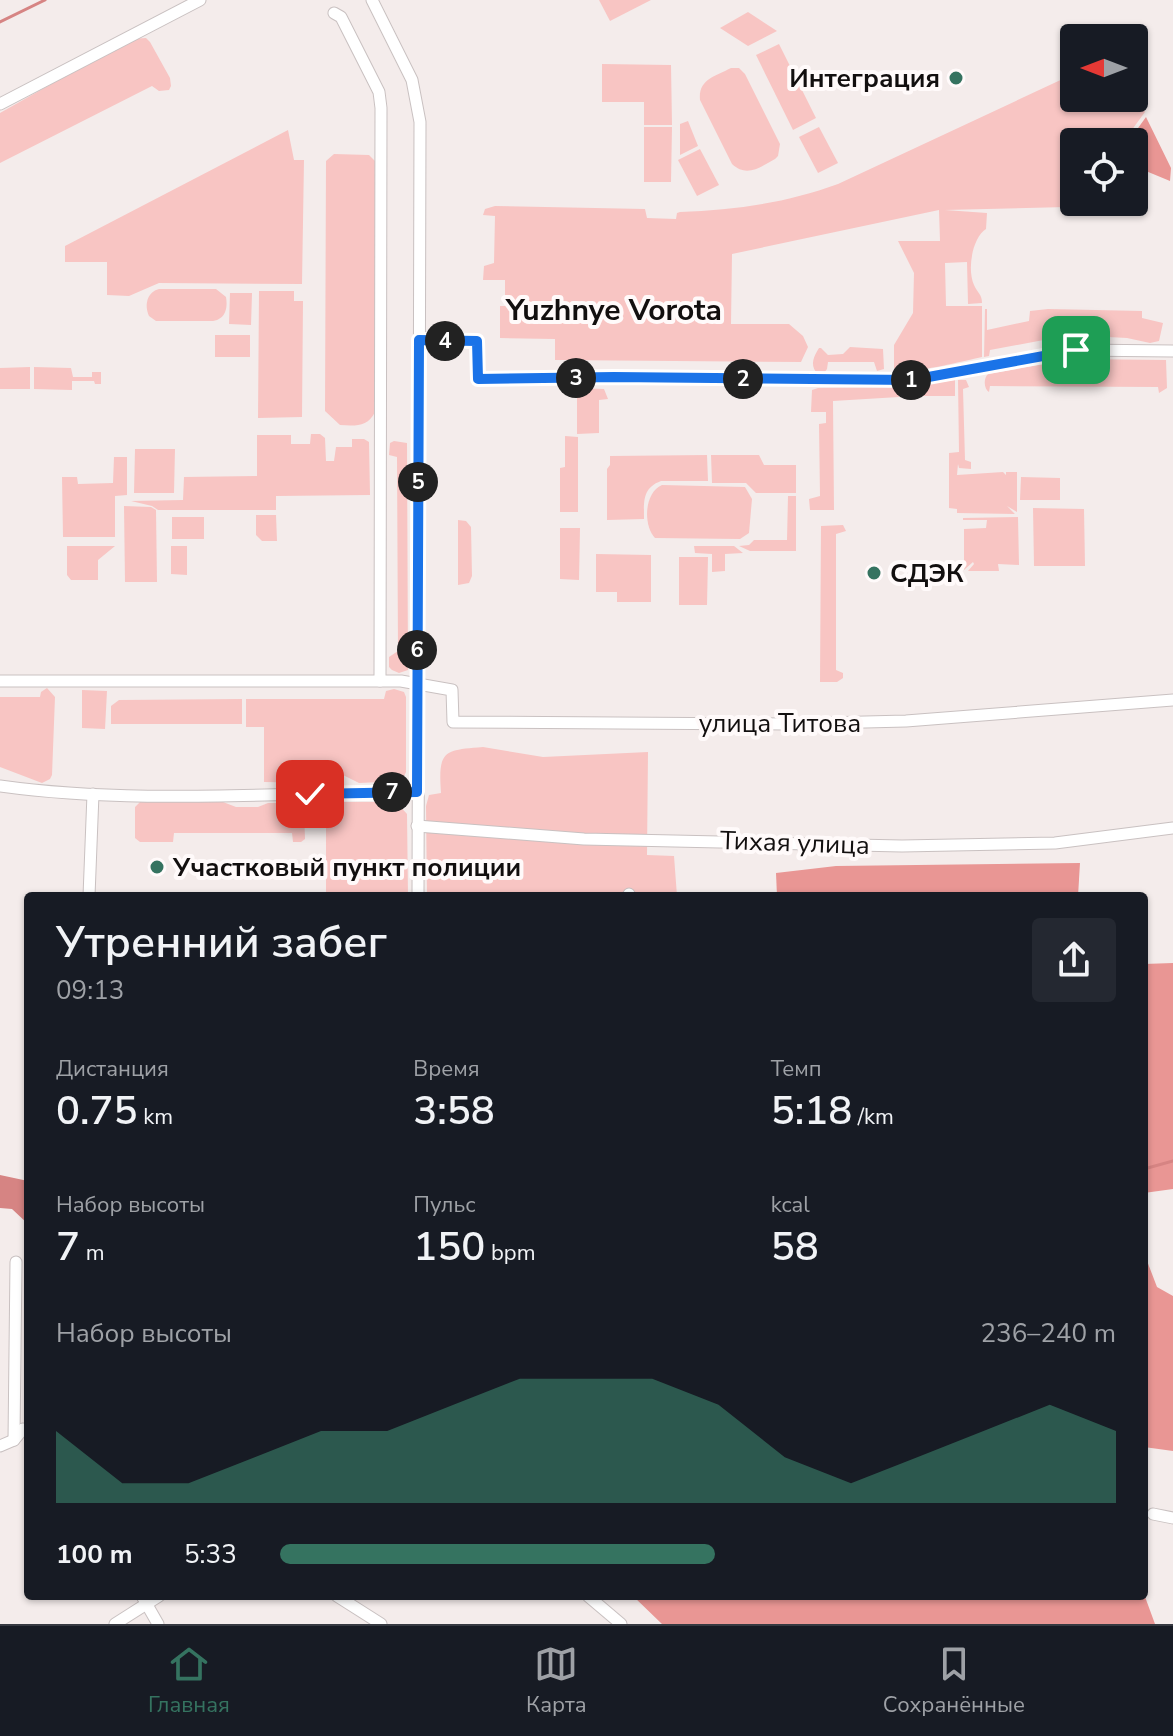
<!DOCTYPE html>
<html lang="ru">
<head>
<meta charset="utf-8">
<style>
  :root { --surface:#171b24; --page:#242831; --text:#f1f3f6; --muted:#9ea1a6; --line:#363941; --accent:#357360 }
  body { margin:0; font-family:"Nunito Sans",sans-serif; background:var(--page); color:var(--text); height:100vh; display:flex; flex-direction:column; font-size:30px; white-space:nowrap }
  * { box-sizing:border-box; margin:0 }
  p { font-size:26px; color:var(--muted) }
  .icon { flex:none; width:44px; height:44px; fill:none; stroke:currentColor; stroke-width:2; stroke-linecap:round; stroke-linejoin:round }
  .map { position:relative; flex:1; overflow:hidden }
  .side { position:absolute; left:24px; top:892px; width:1124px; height:708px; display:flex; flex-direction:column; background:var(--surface); border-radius:8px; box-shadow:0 2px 6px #0004 }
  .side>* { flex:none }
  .needle { width:52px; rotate:270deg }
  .buttons { position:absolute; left:1060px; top:24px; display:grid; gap:16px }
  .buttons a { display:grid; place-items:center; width:88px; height:88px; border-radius:8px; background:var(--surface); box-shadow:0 2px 6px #0004; font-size:40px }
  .pin { position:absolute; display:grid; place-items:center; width:68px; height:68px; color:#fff; margin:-34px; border-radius:16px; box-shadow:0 4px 12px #0006 }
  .km { position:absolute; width:40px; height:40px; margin:-20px; border-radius:50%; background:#222; color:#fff; font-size:22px; line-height:40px; text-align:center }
  .round { display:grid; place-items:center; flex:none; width:84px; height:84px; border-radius:8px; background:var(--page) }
  .headline { display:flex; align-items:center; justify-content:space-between; height:136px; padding:0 32px }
  h1 { font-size:44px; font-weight:600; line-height:60px }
  .stats { display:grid; grid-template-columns:repeat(3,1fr); gap:12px; height:136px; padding:8px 32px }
  .stats div { display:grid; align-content:center }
  .stats b { font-size:40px; font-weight:600 }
  .stats small { font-size:22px; font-weight:400 }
  .stats p { font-size:22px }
  .chart { height:224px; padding:16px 32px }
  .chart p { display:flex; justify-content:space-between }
  .chart svg { width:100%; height:144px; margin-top:8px; fill:var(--accent); opacity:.7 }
  ul { padding:0 32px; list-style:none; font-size:26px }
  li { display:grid; grid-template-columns:128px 96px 1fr; align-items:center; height:60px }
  li i { height:20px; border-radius:10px; background:var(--accent) }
  .tabs { display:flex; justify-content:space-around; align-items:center; height:112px; border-top:2px solid var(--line); background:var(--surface); font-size:22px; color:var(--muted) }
  .tabs a { display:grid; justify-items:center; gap:4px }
  .tabs .selected { color:var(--accent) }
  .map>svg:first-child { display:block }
  .green { fill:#f8c5c3 }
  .forest { fill:#e99694 }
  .water { fill:#d68483 }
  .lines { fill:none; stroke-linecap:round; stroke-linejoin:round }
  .stream { stroke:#d68483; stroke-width:3 }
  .minor-casing { stroke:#c9c1c1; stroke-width:13 }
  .minor { stroke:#fff; stroke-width:11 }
  .route-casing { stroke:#fff; stroke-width:16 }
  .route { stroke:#1a73e8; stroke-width:10 }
  .poi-dot { fill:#357360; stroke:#fffafa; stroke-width:3 }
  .labels { text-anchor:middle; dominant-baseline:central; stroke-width:8; stroke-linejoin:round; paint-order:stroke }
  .poi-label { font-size:26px; font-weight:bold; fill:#120f0f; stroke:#fffafa; text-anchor:start }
  .street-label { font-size:26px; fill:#120f0f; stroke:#fffafa }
  .quarter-label { font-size:30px; font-weight:bold; fill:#120f0f; stroke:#fffafa }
</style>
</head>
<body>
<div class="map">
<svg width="1173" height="1624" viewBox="0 0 1173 1624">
  <rect width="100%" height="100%" fill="#f4eceb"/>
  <g class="green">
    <polygon points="599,0 651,0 610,21"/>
    <polygon points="748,12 777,31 748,46 720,28"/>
    <polygon points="146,38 150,42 170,78 171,86 169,90 159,91 152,86 0,163 0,113 131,39"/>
    <polygon points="779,44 816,118 793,130 756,55"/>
    <polygon points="602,64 671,65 672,125 644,125 644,102 602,102"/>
    <path d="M731,68H739L745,74L780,144L778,156L775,159C760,167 747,178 732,164L700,100C698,79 716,76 731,68Z"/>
    <path d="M1067,77L1071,106L1086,98H1134V92L1145,112L1123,142H1074V180L1070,184L1067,207L945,210L987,213L986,229C972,238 967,270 974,285C978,294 982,294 982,303L968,304L967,262L945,263L946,306H982V357C962,361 910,376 894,368V345L913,313L914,273L898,241H940L939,210L732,254L731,324H789L803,336L808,347L801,362L555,360V339L500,338V306H505V280H483L484,266L494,263L495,216L483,215L485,209L495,206L645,209L647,218L676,219L677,213L680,212C735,210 786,203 838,184Z"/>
    <polygon points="688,121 698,146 680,155 680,124"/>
    <polygon points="644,127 672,127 671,182 644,182"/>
    <polygon points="819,127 838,163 818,173 799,137"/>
    <polygon points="288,130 294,160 304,160 302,284 159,283 129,296 107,295 107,262 65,262 65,246"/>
    <polygon points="700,149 719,185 697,196 678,160"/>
    <path d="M334,154L369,155L376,162L375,412C368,427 355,426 340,425L325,411L326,161Z"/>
    <path d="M159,289H216L226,297C228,309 225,319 213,321H156L149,316C144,305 147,292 159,289Z"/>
    <polygon points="259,291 294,291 294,301 303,301 302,417 258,418"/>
    <polygon points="230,293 252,293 251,325 229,324"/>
    <polygon points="985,309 987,309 987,330 1029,321 1030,311 1048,309 1142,311 1142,318 1163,323 1159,341 1150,343 1127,338 1070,335 990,350 989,356 984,357"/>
    <rect x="215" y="335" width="35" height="22"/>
    <path d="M850,347L883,349L884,369L877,371L874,362H828L827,369L824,373L816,372C810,364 814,356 819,348H821L828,355L843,354Z"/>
    <path d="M1073,359L1166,360L1167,388L1159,393L1158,387L990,386L989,392C984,389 983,379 988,374Z"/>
    <polygon points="30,367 30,389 0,389 0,368"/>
    <polygon points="34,367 71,368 73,377 92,377 92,372 101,372 101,384 95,384 94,381 72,381 72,390 34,389"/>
    <polygon points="955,380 955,396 902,396 901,388"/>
    <polygon points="958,380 966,380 969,387 963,389 965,460 971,462 971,469 959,468 958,464 957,475 1003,472 1006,475 1006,472 1017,472 1017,512 1007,506 1015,514 957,513 957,509 949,508 949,453 959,452"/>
    <polygon points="899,387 899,397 833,401 834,510 810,510 809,499 820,496 819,424 826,423 826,412 811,412 812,390 818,388"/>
    <polygon points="577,388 604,389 608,399 599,400 599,433 577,434"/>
    <polygon points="311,434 320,434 325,438 326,461 334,461 336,447 352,447 352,439 364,439 369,442 370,495 276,496 276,510 158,510 152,506 131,501 183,500 184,477 257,476 257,435 291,435 291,444 310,444"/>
    <polygon points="565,436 578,437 578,512 560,512 560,468 565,467"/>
    <polygon points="394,441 407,443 408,670 399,673 392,670 389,667 389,657 398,651 397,457 389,455 390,443"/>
    <polygon points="135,449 175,449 174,493 134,493"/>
    <path d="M707,455L708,481H661C642,488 644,502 644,519L607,520V469L610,465V456Z"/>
    <polygon points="711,455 759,455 764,465 796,465 796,493 756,493 746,483 712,483"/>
    <polygon points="114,457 127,457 127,495 115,496 115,537 63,537 62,477 77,477 78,484 113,483"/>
    <polygon points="1021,477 1060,478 1060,500 1020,500"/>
    <path d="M662,485L745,487L752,499L749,533L740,539L655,538C643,525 644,493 662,485Z"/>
    <polygon points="788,496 796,496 796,551 750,551 739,546 749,545 754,540 787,540"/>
    <polygon points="124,506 151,507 156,510 157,582 125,582"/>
    <polygon points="1033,508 1084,509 1085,566 1034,566"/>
    <polygon points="256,515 276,515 277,541 262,541 256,535"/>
    <rect x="172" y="517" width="32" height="22"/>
    <polygon points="1018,517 1019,565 998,564 999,571 968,571 974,564 973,562 964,570 964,529 986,528 987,520 963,520 963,518"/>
    <polygon points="458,520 466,521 471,527 472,576 469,583 458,585"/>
    <polygon points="843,525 846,531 836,534 836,670 843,673 843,678 837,682 820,682 821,526"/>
    <polygon points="560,528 580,528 579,580 560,579"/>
    <polygon points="67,546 115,546 98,560 98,580 71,580 67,575"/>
    <polygon points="171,546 187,546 187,575 171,574"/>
    <polygon points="694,546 734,546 743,553 725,554 725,571 712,572 712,554 695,553"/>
    <polygon points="596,554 651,555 651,602 617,602 617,592 596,592"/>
    <polygon points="679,557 708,557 707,605 679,605"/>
    <polygon points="47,688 55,697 52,775 50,779 42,783 0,767 0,697 40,697 41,692"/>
    <polygon points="394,689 404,692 406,697 406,772 402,781 359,783 343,775 331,776 320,783 264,782 264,727 246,727 246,699 384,699 386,691"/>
    <polygon points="82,690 107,691 105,729 82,728"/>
    <polygon points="242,699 242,724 111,724 111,706 119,700"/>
    <path d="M483,747L543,757L648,752L647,855L674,856L677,896H427L426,806L429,795L441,793C438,751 443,750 483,747Z"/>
    <polygon points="140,802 223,802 236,807 258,807 268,803 299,803 304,809 305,839 301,842 293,842 292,833 174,833 173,842 140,842 135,838 135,807"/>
    <polygon points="320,802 396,802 407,814 408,896 326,896 326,813 318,810"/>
  </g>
  <g class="forest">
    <polygon points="1146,117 1171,168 1170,181 1141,169 1134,171 1134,142 1128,142"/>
    <polygon points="1080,863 1078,896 777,896 776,873 836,866"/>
    <polygon points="1173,963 1173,1189 1144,1193 1144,964"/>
    <polygon points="1144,1253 1157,1287 1173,1296 1173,1451 1144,1447"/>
    <polygon points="1144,1594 1155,1624 662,1624 633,1596 1144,1596"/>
  </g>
  <polygon class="water" points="0,1175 28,1181 28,1224 12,1209 0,1208"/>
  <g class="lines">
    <g class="stream">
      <polyline points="0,22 45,0"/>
      <polyline points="1144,1169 1173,1161"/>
    </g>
    <defs>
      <g id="minor">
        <polyline points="372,0 412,80 420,122 418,896"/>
        <polyline points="334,13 341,17 379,92 381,108 380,681"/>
        <polyline points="0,104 200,0"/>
        <polyline points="419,340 477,341 478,379 614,377 912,380 1076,350 1173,351"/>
        <polyline points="0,681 401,681 452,690 453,722 784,724 906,721 1173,700"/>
        <path d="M0,786C135,805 280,792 417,792"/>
        <polyline points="417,826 584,839 902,846 1055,843 1173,828"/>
        <polyline points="629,894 629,896"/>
        <polyline points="89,896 93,794"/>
        <polyline points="14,1440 16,1262"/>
        <polyline points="0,1446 14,1440 23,1429"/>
        <polyline points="1153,1514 1173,1518"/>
        <polyline points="142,1596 158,1624"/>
        <polyline points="337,1596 381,1624"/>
        <polyline points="588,1596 621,1624"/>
        <polyline points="115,1624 159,1596"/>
      </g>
    </defs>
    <use href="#minor" class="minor-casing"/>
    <use href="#minor" class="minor"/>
  </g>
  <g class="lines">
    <defs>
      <polyline id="route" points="310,794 417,792 419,340 477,341 478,379 614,377 912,380 1076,350"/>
    </defs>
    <use href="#route" class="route-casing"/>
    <use href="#route" class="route"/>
  </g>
  <g class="poi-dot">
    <circle cx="956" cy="78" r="8"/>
    <circle cx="874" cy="573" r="8"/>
    <circle cx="157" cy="867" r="8"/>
  </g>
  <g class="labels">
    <g class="poi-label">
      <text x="940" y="78" text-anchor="end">Интеграция</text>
      <text x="890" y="573">СДЭК</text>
      <text x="173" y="867">Участковый пункт полиции</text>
    </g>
    <g class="street-label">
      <text x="780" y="723">улица Титова</text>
      <text transform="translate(795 843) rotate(2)">Тихая улица</text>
    </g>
    <g class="quarter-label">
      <text x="614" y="310">Yuzhnye Vorota</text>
    </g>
  </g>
</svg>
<div class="buttons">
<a><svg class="needle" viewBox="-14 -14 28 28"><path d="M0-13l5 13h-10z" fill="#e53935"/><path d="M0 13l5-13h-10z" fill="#9ea1a6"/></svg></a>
<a><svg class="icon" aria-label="locate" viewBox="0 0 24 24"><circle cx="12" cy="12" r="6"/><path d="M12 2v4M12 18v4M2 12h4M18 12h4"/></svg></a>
</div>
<div class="pin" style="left:1076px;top:350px;background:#1e9e55"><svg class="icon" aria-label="arrive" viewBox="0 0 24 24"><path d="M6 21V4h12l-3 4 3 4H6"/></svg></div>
<div class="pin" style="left:310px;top:794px;background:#d93025"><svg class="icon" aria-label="check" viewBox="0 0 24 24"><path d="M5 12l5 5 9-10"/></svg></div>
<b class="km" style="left:911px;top:380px">1</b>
<b class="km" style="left:743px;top:379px">2</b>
<b class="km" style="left:576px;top:378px">3</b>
<b class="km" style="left:445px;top:341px">4</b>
<b class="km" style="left:418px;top:482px">5</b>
<b class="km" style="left:417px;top:650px">6</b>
<b class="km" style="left:392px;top:792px">7</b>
<section class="side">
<div class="headline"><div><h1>Утренний забег</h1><p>09:13</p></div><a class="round"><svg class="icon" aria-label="share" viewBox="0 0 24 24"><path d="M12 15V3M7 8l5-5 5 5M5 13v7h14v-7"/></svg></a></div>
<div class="stats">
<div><p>Дистанция</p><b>0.75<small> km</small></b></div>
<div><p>Время</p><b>3:58</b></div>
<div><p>Темп</p><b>5:18<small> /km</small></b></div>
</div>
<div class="stats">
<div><p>Набор высоты</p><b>7<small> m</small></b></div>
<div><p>Пульс</p><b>150<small> bpm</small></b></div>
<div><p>kcal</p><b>58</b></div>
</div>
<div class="chart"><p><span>Набор высоты</span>236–240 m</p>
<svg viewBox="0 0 160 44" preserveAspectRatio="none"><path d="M0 44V22L10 38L20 38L30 30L40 22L50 22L60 14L70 6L80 6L90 6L100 14L110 30L120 38L130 30L140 22L150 14L160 22V44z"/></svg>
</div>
<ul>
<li><b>100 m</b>5:33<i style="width:52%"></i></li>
</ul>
</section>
</div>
<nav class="tabs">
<a class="selected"><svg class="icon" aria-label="home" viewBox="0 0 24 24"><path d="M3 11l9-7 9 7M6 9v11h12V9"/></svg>Главная</a>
<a><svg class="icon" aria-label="map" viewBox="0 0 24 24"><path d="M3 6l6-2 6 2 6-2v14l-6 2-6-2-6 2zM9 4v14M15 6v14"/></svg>Карта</a>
<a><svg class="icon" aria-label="saved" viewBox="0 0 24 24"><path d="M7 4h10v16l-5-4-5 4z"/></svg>Сохранённые</a>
</nav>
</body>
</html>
